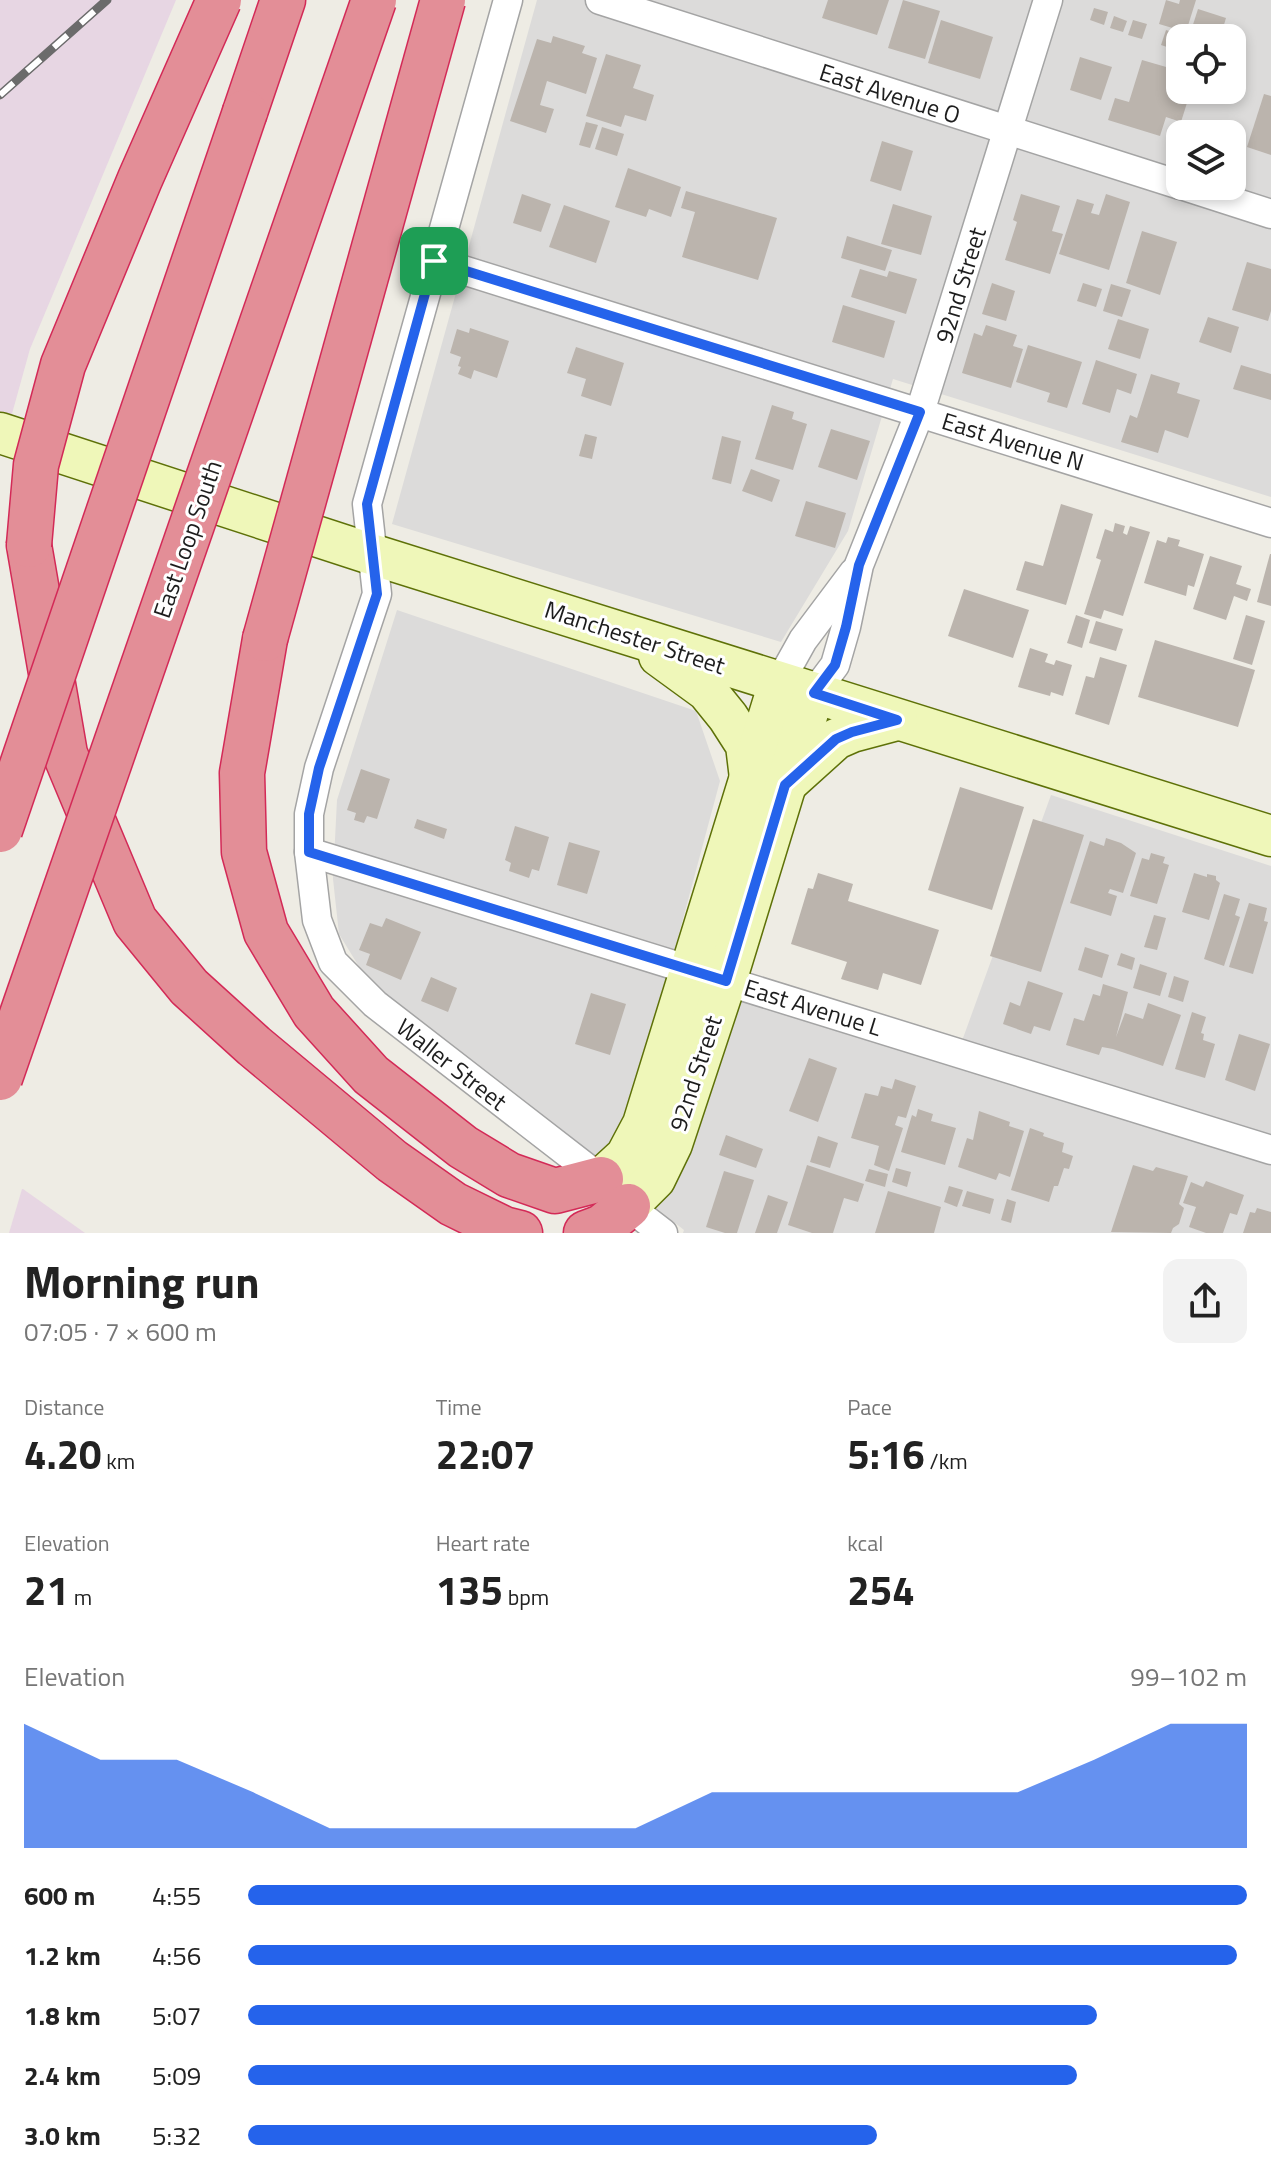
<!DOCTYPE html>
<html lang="en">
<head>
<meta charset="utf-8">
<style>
  :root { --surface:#fff; --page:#f2f2f2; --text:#222; --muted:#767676; --accent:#2563eb }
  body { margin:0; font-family:"Titillium Web",sans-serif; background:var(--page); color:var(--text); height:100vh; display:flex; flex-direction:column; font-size:30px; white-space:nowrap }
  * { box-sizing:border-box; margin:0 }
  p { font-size:26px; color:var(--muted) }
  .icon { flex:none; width:44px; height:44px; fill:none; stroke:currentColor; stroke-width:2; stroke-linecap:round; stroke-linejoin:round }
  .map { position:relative; height:1233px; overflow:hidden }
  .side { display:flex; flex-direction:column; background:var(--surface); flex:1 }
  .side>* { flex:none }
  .buttons { position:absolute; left:1166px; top:24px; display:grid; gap:16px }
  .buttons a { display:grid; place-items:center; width:80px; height:80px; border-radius:16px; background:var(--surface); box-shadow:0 4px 12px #0003; font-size:40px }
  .pin { position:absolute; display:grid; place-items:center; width:68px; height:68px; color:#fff; margin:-34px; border-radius:16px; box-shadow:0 4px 12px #0006 }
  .round { display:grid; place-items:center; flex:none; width:84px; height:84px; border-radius:16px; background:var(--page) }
  .summary { display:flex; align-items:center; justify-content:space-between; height:136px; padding:0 24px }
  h1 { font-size:44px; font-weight:700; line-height:60px }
  .stats { display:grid; grid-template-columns:repeat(3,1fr); gap:12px; height:136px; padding:8px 24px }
  .stats div { display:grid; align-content:center }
  .stats b { font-size:40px; font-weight:700 }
  .stats small { font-size:22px; font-weight:400 }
  .stats p { font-size:22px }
  .chart { height:224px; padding:16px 24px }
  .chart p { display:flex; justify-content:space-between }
  .chart svg { width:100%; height:144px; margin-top:8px; fill:var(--accent); opacity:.7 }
  ul { padding:0 24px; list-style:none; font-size:26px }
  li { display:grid; grid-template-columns:128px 96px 1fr; align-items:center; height:60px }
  li i { height:20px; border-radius:10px; background:var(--accent) }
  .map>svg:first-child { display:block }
  .residential { fill:#dcdbda; fill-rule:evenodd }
  .industrial { fill:#e7d6e3 }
  .building { fill:#bbb4ad }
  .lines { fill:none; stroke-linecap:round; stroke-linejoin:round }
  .street-casing { stroke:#a4a4a4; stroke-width:31 }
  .secondary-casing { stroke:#5e7108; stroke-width:43 }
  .highway-casing { stroke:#d32a57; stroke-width:47 }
  .street { stroke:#fff; stroke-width:28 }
  .secondary { stroke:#eff7b9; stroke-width:40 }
  .highway { stroke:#e38e97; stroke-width:44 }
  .rail-casing { stroke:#6b6b6b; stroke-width:9 }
  .rail { stroke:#fff; stroke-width:6; stroke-dasharray:18; stroke-linecap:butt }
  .highway-bridge-casing { stroke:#d32a57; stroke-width:47; stroke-linecap:butt }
  .highway-bridge { stroke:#e38e97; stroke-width:44 }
  .route-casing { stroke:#fff; stroke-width:16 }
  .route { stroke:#2563eb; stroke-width:10 }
  .labels { text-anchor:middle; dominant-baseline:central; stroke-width:6; stroke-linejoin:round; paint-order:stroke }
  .street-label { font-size:24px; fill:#1d1d1d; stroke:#fff }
</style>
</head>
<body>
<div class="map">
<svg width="1271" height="1233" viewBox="0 0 1271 1233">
  <rect width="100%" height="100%" fill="#eeece4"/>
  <g class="residential">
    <path d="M537,0H1271V497L893,379L848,531L781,642L392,524ZM1180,38H1232V90H1180ZM1180,134H1232V186H1180Z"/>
    <polygon points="397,610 696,711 720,781 666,982 958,1052 1051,795 1271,866 1271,1233 683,1233 684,1230 366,978 339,934 333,879 337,800"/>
  </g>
  <g class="industrial">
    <polygon points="0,0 176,0 30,349 0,457"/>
    <polygon points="22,1189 23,1189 85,1233 9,1233"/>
  </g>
  <g class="building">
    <polygon points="828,0 889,0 877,35 822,18"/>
    <polygon points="903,0 940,11 925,59 888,48"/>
    <polygon points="1166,0 1179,4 1180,0 1196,0 1186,32 1159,24"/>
    <polygon points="1094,8 1108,12 1104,25 1090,20"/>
    <polygon points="1198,9 1226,18 1220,38 1201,38 1190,34"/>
    <polygon points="1114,16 1127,21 1123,32 1110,28"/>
    <polygon points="941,20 993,37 980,79 928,63"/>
    <polygon points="1133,20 1147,24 1142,39 1128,35"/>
    <polygon points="1166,30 1181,35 1176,50 1161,45"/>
    <polygon points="553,36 585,46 582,53 597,58 586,94 547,81 540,105 554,109 546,133 510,121 537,39 551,43"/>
    <polygon points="606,54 641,65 633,88 654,95 646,121 625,115 621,127 586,116"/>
    <polygon points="1080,57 1112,67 1101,100 1070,90"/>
    <polygon points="1142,60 1180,71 1180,90 1191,90 1181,122 1166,117 1160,136 1108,120 1115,98 1129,102"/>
    <polygon points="1264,94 1271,96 1271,155 1247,147"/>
    <polygon points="586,122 598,125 590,148 579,145"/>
    <polygon points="602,127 624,134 617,156 595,149"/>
    <polygon points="882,141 913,151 901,191 870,181"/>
    <polygon points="628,168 681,187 671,217 649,209 646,217 615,207"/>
    <polygon points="686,191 777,218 758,280 682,257 695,212 681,208"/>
    <polygon points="522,194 551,204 541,232 513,223"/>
    <polygon points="1021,194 1060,206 1052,231 1063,234 1050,274 1005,260 1017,222 1013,220"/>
    <polygon points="1106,194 1130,202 1109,270 1059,254 1077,199 1094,204 1091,213 1099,215"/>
    <polygon points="893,204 932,216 921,255 881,244"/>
    <polygon points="564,205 610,221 596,263 549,247"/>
    <polygon points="1142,231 1177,242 1160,295 1126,283"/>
    <polygon points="847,236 892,250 885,271 841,258"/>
    <polygon points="1247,262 1271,269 1271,311 1268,321 1232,310"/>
    <polygon points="860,269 887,277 889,271 917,279 906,314 851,297"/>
    <polygon points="992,283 1015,291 1006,321 982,314"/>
    <polygon points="1083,283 1102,289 1096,307 1077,301"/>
    <polygon points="1111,284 1131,290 1122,317 1103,311"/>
    <polygon points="843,305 895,321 884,358 832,342"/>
    <polygon points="1208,317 1239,327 1231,353 1199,342"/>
    <polygon points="1118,319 1149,329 1140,359 1108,349"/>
    <polygon points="986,325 1017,335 1013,346 1023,349 1011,388 962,373 974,333 982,336"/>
    <polygon points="470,328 509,341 497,378 474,370 471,379 458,374 461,367 458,366 461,357 450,353 457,329 469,333"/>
    <polygon points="1028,345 1082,362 1067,408 1047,402 1050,393 1016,382"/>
    <polygon points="576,347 624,363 611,406 581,396 586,379 567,373"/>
    <polygon points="1096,360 1137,374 1131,394 1117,389 1110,413 1082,404"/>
    <polygon points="1241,365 1271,374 1271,400 1233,389"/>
    <polygon points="1151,374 1180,383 1177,393 1200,400 1188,438 1165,430 1158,453 1121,442 1130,415 1137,418"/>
    <polygon points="772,405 794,412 792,419 807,424 793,470 755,459"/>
    <polygon points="831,429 870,441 857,480 818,467"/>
    <polygon points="585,434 597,437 592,459 579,456"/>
    <polygon points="722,436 741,441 731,484 712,479"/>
    <polygon points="751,469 780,480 772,502 742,491"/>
    <polygon points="806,501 846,513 835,548 795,536"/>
    <polygon points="1061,504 1093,514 1066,605 1016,590 1025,561 1043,566"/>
    <polygon points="1115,523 1125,526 1123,533 1127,535 1130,526 1150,532 1123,616 1104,610 1101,619 1084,614 1101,560 1096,558 1105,529 1113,532"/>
    <polygon points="1168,537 1180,540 1178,546 1204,554 1194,587 1188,585 1186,596 1144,583 1157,540 1166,543"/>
    <polygon points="1270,554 1271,554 1271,606 1257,602"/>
    <polygon points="1210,556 1242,566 1236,584 1251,589 1247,601 1234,596 1226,620 1193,609"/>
    <polygon points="964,589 1029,610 1013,658 948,636"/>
    <polygon points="1076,615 1090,620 1082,648 1067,643"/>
    <polygon points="1246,615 1265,621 1252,665 1233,659"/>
    <polygon points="1096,621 1123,629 1116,651 1089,643"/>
    <polygon points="1155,640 1255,670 1238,727 1138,697"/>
    <polygon points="1030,648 1048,654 1045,662 1054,665 1056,660 1072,665 1063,696 1051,692 1050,696 1018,687"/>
    <polygon points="1100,657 1127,665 1109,725 1075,714 1086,676 1094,678"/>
    <polygon points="361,769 390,779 377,819 367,816 364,823 354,820 356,813 347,810"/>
    <polygon points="960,787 1024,807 992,910 928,890"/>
    <polygon points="417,819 447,829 444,839 414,828"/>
    <polygon points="1033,819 1084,835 1041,972 990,956"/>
    <polygon points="515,826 549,837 539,871 532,869 529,878 509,871 511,863 505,860"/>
    <polygon points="1106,838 1121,843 1136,853 1123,893 1110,889 1108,893 1117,896 1111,916 1070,903 1090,841 1104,846"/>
    <polygon points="569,842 600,851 587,894 557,885"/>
    <polygon points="1151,853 1165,857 1163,863 1169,865 1157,904 1130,896 1142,858 1149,860"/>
    <polygon points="818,873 853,884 848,901 939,930 921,985 883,973 878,990 841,979 847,962 791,944 808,888 813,889"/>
    <polygon points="1194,873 1207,877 1207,874 1216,876 1216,880 1220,883 1209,920 1182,912"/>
    <polygon points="1224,894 1240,899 1235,915 1240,917 1224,966 1204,959"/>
    <polygon points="1249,903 1267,908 1264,921 1268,922 1253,974 1229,967"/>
    <polygon points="1154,915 1166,918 1157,950 1144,947"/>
    <polygon points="386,918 421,932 401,980 366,965 370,954 359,950 370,923 382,927"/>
    <polygon points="1085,947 1109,955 1102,978 1078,970"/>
    <polygon points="1121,953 1135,958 1132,970 1117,965"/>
    <polygon points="1140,964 1167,973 1160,996 1133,988"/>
    <polygon points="1174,976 1189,981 1183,1002 1168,997"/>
    <polygon points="431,977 457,988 448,1012 421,1001"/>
    <polygon points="1028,981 1063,993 1050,1031 1034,1026 1031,1034 1003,1024 1010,1002 1020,1006"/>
    <polygon points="1103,984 1128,992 1116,1037 1125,1013 1143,1019 1148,1003 1181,1015 1163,1066 1113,1049 1102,1047 1099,1055 1066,1045 1074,1018 1084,1021 1093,994 1100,996"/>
    <polygon points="591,993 626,1004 610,1055 575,1044"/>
    <polygon points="1192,1012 1206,1017 1201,1033 1204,1034 1203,1040 1215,1044 1205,1078 1175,1069"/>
    <polygon points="1239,1034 1270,1044 1255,1091 1225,1080"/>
    <polygon points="809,1058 837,1068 818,1122 789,1111"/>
    <polygon points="895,1079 916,1086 906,1118 898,1116 895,1125 903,1128 889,1171 874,1165 879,1146 851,1138 865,1093 878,1096 881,1086 892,1089"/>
    <polygon points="918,1109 933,1114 931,1121 956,1128 945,1165 901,1152 912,1115 916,1117"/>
    <polygon points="979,1111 1010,1122 1009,1126 1024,1131 1010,1177 999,1173 996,1180 958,1167 967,1138 973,1140"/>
    <polygon points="1030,1128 1044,1133 1043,1136 1064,1143 1062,1152 1073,1156 1069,1169 1064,1168 1058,1186 1054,1186 1049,1202 1011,1190"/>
    <polygon points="726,1135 763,1149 756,1168 719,1155"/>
    <polygon points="818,1136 838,1143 830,1168 810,1162"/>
    <polygon points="807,1165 864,1184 858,1202 844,1198 833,1233 812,1233 788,1225"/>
    <polygon points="1133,1165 1153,1171 1156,1167 1188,1176 1179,1204 1184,1208 1179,1224 1173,1228 1171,1233 1111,1232"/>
    <polygon points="896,1168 911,1172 907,1187 892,1182"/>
    <polygon points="869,1169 888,1174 885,1187 865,1181"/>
    <polygon points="724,1171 754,1180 737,1233 725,1233 706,1227"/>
    <polygon points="1206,1181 1244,1195 1237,1215 1230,1213 1223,1233 1206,1233 1189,1227 1196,1207 1183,1203 1191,1182 1203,1187"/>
    <polygon points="949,1186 963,1190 957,1207 944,1202"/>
    <polygon points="888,1191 941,1207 934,1233 875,1233"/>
    <polygon points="967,1191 994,1199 990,1214 962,1206"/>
    <polygon points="768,1195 788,1202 777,1233 755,1233"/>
    <polygon points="1007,1199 1016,1202 1011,1223 1001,1220"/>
    <polygon points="1257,1208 1271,1212 1271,1233 1243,1233 1250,1212 1255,1213"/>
  </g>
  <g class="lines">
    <defs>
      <g id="street">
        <polyline points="508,0 367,504 377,594 319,768 309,814 309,852 317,920 333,962 375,1004 601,1179 628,1206 663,1233"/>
        <polyline points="600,0 1180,185"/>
        <polyline points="1184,186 1271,214"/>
        <polyline points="434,261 1271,523"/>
        <polyline points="779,683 803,640 854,572"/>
        <polyline points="814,693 835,665 846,627 859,565 920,412 1048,0"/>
        <polyline points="309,852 1271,1150"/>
      </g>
      <g id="secondary">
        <polyline points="0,433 371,554 1271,836"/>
        <polyline points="659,656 707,691 728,717 746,745 750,778"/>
        <polyline points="785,785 836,739 852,732 897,720"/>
        <polyline points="601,1179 626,1156 643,1124 779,683"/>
        <polyline points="628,1206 655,1179 672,1144 726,981 814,693"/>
      </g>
      <g id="highway">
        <polyline points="245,112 283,0"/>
        <polyline points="29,545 65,754 135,921 189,987 254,1046 392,1161 453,1204 504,1229 520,1233"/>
        <polyline points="265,639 242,773 244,852 266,932 314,1012 371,1075 463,1147 509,1175 555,1191 601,1179"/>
        <polyline points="586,1233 602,1227 628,1206"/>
      </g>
    </defs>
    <use href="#street" class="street-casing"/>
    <use href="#secondary" class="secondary-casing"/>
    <use href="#highway" class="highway-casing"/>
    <use href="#street" class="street"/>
    <use href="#secondary" class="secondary"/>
    <use href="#highway" class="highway"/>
    <defs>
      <polyline id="rail" points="0,95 107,0"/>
    </defs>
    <use href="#rail" class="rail-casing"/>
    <use href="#rail" class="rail"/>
    <defs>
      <g id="highway-bridge">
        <polyline points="29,545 36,465 63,365 140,179 219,0"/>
        <polyline points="265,639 443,0"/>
        <polyline points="0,830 245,112"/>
        <polyline points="0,1078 374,0"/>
      </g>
    </defs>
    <use href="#highway-bridge" class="highway-bridge-casing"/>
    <use href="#highway-bridge" class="highway-bridge"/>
  </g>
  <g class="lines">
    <defs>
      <polygon id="route" points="434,261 920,412 859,565 846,627 835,665 814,693 897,720 852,732 836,739 785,785 726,981 309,852 309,814 319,768 377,594 367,504"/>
    </defs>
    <use href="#route" class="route-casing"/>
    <use href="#route" class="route"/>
  </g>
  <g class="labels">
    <g class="street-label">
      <text transform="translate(890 93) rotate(18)">East Avenue O</text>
      <text transform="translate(960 285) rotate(-73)">92nd Street</text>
      <text transform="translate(1013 441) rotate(17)">East Avenue N</text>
      <text transform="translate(187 539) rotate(-71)">East Loop South</text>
      <text transform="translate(635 637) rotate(18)">Manchester Street</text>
      <text transform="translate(813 1007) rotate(17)">East Avenue L</text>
      <text transform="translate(452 1064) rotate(38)">Waller Street</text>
      <text transform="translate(695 1073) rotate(-72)">92nd Street</text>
    </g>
  </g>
</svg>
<div class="buttons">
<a><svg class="icon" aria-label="locate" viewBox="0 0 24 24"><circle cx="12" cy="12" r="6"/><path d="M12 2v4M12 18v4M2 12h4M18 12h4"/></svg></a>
<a><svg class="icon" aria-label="layers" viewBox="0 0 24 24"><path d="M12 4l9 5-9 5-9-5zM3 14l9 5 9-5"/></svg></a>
</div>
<div class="pin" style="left:434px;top:261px;background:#1e9e55"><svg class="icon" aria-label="arrive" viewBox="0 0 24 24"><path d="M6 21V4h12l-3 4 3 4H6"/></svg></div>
</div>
<section class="side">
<div class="summary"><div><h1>Morning run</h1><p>07:05 · 7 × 600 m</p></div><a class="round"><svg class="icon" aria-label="share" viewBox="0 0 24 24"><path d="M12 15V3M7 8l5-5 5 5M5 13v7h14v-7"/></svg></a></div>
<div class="stats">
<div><p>Distance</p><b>4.20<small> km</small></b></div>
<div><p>Time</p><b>22:07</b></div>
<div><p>Pace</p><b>5:16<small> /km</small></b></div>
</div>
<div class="stats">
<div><p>Elevation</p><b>21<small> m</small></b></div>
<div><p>Heart rate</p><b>135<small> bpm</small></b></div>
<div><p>kcal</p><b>254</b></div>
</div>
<div class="chart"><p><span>Elevation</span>99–102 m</p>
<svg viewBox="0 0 160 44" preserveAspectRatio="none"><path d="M0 44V6L10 17L20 17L30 27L40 38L50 38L60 38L70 38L80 38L90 27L100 27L110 27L120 27L130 27L140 17L150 6L160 6V44z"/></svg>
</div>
<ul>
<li><b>600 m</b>4:55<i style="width:100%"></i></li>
<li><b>1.2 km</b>4:56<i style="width:99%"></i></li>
<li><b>1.8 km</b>5:07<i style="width:85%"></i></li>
<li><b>2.4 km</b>5:09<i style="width:83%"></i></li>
<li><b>3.0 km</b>5:32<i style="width:63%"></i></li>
</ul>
</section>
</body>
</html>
